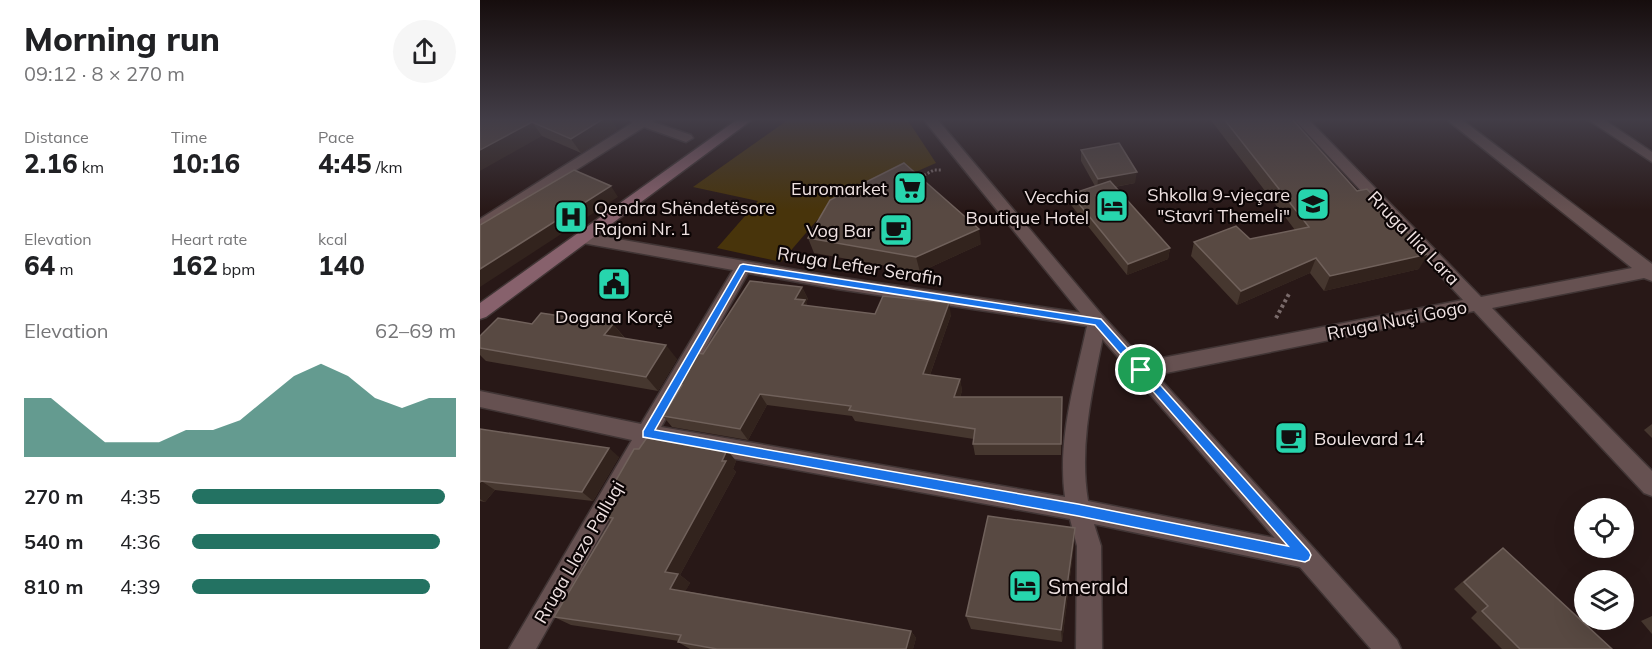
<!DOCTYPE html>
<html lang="en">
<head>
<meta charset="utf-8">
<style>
  :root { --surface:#fff; --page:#f6f6f6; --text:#202124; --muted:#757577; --accent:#237262 }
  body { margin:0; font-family:Mulish,sans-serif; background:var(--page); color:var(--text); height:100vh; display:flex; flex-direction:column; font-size:22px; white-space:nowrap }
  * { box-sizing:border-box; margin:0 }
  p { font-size:20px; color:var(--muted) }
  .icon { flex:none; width:33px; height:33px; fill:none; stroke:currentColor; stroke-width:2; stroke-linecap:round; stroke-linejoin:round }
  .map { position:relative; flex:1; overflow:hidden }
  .drawer { display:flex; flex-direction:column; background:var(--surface); width:480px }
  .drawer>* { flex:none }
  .controls { position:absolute; left:1094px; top:498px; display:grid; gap:12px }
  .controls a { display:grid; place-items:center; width:60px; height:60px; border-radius:50%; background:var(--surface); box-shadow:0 6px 24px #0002; font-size:30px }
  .pin { position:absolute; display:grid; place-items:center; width:51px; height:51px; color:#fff; margin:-26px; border:3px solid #fff; border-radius:50%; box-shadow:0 2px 6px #0007 }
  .round { display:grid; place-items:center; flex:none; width:63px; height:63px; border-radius:32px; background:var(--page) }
  .head { display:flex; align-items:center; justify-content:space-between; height:102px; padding:0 24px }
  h1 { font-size:33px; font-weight:800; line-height:45px }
  .metrics { display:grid; grid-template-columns:repeat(3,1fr); gap:9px; height:102px; padding:6px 24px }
  .metrics div { display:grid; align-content:center }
  .metrics b { font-size:26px; font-weight:800 }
  .metrics small { font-size:16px; font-weight:400 }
  .metrics p { font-size:16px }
  .chart { height:168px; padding:12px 24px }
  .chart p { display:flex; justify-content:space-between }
  .chart svg { width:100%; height:108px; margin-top:6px; fill:var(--accent); opacity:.7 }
  ul { padding:0 24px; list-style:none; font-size:20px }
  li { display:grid; grid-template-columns:96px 72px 1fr; align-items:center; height:45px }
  li i { height:15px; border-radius:8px; background:var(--accent) }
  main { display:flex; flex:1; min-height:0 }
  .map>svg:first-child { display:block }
  .green { fill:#48340b }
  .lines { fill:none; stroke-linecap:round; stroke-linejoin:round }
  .service-casing { stroke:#413535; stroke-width:3 }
  .minor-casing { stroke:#413535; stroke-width:3 }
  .tertiary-casing { stroke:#413535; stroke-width:3 }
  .secondary-casing { stroke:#413535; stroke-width:3 }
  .path-far1 { stroke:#7a6b6b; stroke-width:3; stroke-dasharray:2 2; stroke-linecap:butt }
  .path { stroke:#7a6b6b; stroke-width:4; stroke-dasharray:3 3; stroke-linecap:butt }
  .service { fill:#665151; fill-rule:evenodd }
  .minor { fill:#665151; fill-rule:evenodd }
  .tertiary { fill:#665151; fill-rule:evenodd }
  .secondary { fill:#87616c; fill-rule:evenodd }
  .wall { fill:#46372f }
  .shaded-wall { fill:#32231d }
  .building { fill:#584942; stroke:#70615b; stroke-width:1.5 }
  .route { fill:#1a73e8; stroke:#fff; stroke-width:1.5; fill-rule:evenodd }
  .labels { text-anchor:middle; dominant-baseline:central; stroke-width:4.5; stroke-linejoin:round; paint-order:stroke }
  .poi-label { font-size:18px; fill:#efe2e2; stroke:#0c0505; text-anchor:end }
  .street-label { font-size:18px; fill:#efe2e2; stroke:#0c0505 }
  .near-poi-label { font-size:21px; fill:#efe2e2; stroke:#0c0505; text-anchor:start }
</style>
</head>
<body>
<main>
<section class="drawer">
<div class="head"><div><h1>Morning run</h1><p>09:12 · 8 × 270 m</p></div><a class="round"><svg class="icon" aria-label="share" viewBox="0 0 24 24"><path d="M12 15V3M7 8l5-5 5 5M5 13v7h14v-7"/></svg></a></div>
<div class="metrics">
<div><p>Distance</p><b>2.16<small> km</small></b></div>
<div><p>Time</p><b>10:16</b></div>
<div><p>Pace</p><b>4:45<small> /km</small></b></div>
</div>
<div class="metrics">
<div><p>Elevation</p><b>64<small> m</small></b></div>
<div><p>Heart rate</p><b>162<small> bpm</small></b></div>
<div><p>kcal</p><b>140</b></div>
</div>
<div class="chart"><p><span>Elevation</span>62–69 m</p>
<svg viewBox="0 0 160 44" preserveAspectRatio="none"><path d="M0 44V20L10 20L20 29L30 38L40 38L50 38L60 33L70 33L80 29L90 20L100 11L110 6L120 11L130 20L140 24L150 20L160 20V44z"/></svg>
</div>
<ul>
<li><b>270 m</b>4:35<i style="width:96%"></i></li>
<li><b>540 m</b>4:36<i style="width:94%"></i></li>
<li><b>810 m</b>4:39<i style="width:90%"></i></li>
</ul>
</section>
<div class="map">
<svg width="1172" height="649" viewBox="0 0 1172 649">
  <rect width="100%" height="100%" fill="#281817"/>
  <polygon class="green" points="309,119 427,119 456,163 344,212 301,262 237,248 278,201 213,187"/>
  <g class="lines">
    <defs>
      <polygon id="service" points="174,119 173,122 211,135 213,138 206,142 164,127 0,231 0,219 152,123 150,119"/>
      <g id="minor">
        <polygon points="814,119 828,119 1001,297 1152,268 966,119 981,119 1172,264 1172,281 1164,278 1012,308 1172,471 1172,496 1164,493 994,311 661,378 654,375 651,370 654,365 661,362 983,300"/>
        <polygon points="1107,119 1123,119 1172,152 1172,162"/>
        <path d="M103,233L357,277L623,316L626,321C615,380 598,441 608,501L825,544L833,548L837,556L833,564L825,568L614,524L621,546L622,649H596L597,546L590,519L172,444L56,649H29L152,440L0,407V391L161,424L253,270L97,242L95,238L97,234ZM268,273L357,289L607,326C595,382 577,440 585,497L181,427Z"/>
      </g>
      <polygon id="tertiary" points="443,119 457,119 623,316 917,640 921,649 891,649 611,326"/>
      <polygon id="secondary" points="258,119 273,119 6,317 0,319 0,303"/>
    </defs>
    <use href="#service" class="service-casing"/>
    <use href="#minor" class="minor-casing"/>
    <use href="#tertiary" class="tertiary-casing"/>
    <use href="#secondary" class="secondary-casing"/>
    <polyline class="path-far1" points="437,179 454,170 461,170"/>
    <polyline class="path" points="796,318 810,292"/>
    <use href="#service" class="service"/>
    <use href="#minor" class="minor"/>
    <use href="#tertiary" class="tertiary"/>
    <use href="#secondary" class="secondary"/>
  </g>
  <g class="wall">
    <polygon points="0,119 131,119 137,130 101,153 62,136"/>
    <polygon points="730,119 812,119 939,269 844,291 830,273 757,305 711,256 714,242 770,239 815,230"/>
    <polygon points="601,150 655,183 635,187 690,248 688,259 647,275 591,205 591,194 615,186 601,161"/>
    <polygon points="328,238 501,244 440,272 334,253"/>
    <polygon points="322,287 328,299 326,302 327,306 395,314 471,315 450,375 480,379 482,391 480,397 582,397 581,455 495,455 493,444 494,439 375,421 372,416 287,405 268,440 192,427 183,416 199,391 193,384 223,354"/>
    <polygon points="52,324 133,324 145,338 197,359 178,391 6,361 0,355 0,336"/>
    <polygon points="1172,424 1172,438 1164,430"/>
    <polygon points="0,429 139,457 113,501 15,490 5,502 0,501"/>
    <polygon points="159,449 247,450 256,461 253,469 256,472 200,575 210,583 205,591 431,631 436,638 433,649 210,649 198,642 199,641 91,625 74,617 131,522 125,517 136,501 128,494"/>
    <polygon points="594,544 582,642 491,629 486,616"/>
    <polygon points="1023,548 1132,649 1022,649 991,618 997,612 974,589 1012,556"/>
    <polygon points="1172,616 1172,634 1161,621"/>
  </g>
  <g class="shaded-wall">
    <polygon points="123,119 131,119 137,130 101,153 91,139"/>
    <polygon points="52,122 62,136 0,171 0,150"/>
    <polygon points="657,172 655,183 617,190 618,179"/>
    <polygon points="131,186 138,197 0,287 0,269"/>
    <polygon points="499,229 501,244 440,272 436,257"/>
    <polygon points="690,248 688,259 647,275 648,264"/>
    <polygon points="948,254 939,269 844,291 850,276"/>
    <polygon points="836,258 830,273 757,305 761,291"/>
    <polygon points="322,287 328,299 326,302 330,312 315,299"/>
    <polygon points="469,303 471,315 446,386 443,374"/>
    <polygon points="133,324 145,339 124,335"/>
    <polygon points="186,345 197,359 178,391 166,377"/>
    <polygon points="480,379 482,391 476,408 474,397"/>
    <polygon points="280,394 287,405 268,440 260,429"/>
    <polygon points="129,448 139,457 113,501 102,492"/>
    <polygon points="247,450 256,461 253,469 256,472 200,575 210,583 202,597 190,589 185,572"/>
    <polygon points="1,481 15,490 5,502 0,499 0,482"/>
    <polygon points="595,528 594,544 582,642 581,630"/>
    <polygon points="431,631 436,638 433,649 426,649"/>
  </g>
  <g class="building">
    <polygon points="0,119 123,119 91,139 52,122 0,150"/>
    <polygon points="744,119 812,119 877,191 887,189 948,254 850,276 836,258 761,291 714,242 756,226 770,239 829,227"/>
    <polygon points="639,143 657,172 618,179 601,150"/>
    <polygon points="424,163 499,229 436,257 328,238 350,200"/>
    <polygon points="94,170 131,186 0,269 0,225"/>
    <polygon points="630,181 690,248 648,264 591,194"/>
    <polygon points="270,281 322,287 315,299 325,300 322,305 395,314 403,296 469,303 443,374 480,379 474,397 582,397 581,444 493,444 495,429 369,410 371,406 280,394 260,429 183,416 202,385 193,384 211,352 223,354"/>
    <polygon points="61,313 133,324 124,335 186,345 166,377 0,348 0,336 18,318 52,324"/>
    <polygon points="0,429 129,448 102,492 1,481 0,482"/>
    <polygon points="168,436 247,450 242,461 246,461 185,572 198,574 190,589 431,631 426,649 237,649 198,642 201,635 74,617 133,518 125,517 139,495 128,494 154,449 159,449"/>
    <polygon points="508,516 595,528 581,630 486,616"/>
    <polygon points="1023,548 1132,649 1040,649 1002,611 1008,606 984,582"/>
  </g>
  <linearGradient id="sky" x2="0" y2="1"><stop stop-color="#160d0d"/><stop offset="0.57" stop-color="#423d47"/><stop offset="1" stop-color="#423d47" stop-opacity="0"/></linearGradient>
  <rect width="1172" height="210" fill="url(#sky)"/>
  <path class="route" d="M263,264L621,319L829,551L831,555L829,560L825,562L598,516L163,437V431L260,265ZM265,271L615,325L808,546L598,504L175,430Z"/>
  <defs>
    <symbol id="supermarket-square" viewBox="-11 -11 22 22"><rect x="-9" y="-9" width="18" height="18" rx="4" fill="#27d5ad" stroke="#0c0505"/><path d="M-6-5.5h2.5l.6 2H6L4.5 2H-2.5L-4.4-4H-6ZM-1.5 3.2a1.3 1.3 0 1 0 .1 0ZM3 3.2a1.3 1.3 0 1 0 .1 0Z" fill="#111"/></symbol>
    <symbol id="school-square" viewBox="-11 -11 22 22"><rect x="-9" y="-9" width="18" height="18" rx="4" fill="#27d5ad" stroke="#0c0505"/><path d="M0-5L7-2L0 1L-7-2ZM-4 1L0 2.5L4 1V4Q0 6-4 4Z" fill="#111"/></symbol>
    <symbol id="hotel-square" viewBox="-11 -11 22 22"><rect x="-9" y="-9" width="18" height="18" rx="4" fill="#27d5ad" stroke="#0c0505"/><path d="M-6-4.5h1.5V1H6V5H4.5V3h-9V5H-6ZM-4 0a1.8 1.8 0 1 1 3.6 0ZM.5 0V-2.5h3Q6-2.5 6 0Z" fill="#111"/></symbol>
    <symbol id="hospital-square" viewBox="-11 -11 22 22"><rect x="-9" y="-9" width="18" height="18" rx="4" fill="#27d5ad" stroke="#0c0505"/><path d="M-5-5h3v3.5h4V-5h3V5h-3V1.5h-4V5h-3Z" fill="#111"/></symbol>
    <symbol id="cafe-square" viewBox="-11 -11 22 22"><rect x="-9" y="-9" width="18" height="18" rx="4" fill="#27d5ad" stroke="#0c0505"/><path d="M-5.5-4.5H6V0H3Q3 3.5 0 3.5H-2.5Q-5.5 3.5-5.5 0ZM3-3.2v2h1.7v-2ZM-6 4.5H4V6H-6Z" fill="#111"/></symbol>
    <symbol id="civic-square" viewBox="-11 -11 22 22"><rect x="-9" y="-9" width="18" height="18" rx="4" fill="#27d5ad" stroke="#0c0505"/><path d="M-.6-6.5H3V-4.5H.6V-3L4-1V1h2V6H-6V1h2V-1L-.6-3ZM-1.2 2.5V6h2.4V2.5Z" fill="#111"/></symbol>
  </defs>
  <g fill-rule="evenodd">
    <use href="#supermarket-square" x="411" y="169" width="38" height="38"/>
    <use href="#school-square" x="814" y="185" width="38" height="38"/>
    <use href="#hotel-square" x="613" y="187" width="38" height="38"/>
    <use href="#hospital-square" x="72" y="198" width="38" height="38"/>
    <use href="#cafe-square" x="397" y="211" width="38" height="38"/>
    <use href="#civic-square" x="115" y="265" width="38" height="38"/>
    <use href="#cafe-square" x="792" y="419" width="38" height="38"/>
    <use href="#hotel-square" x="526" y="567" width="38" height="38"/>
  </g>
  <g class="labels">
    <g class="poi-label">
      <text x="407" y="188">Euromarket</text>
      <text x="810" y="194">Shkolla 9-vjeçare<tspan x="810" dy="21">"Stavri Themeli"</tspan></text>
      <text x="609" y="196">Vecchia<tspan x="609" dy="21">Boutique Hotel</tspan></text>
      <text x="114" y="207" text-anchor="start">Qendra Shëndetësore<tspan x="114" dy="21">Rajoni Nr. 1</tspan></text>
      <text x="393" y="230">Vog Bar</text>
      <text x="134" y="316" text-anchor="middle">Dogana Korçë</text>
      <text x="834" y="438" text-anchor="start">Boulevard 14</text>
    </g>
    <g class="street-label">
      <text transform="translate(934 238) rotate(46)">Rruga Ilia Lara</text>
      <text transform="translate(380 266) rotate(9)">Rruga Lefter Serafin</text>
      <text transform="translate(917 320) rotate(-11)">Rruga Nuçi Gogo</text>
      <text transform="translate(99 552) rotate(-60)">Rruga Llazo Palluqi</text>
    </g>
    <g class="near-poi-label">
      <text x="568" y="586">Smerald</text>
    </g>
  </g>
</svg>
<div class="controls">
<a><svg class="icon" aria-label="locate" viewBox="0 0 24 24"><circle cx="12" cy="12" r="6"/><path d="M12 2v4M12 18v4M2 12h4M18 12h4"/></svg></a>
<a><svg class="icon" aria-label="layers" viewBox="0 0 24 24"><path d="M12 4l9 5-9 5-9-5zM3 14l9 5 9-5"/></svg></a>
</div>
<div class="pin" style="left:661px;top:370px;background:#1e9e55"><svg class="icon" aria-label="arrive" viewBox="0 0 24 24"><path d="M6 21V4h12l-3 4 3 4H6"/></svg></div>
</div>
</main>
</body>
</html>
